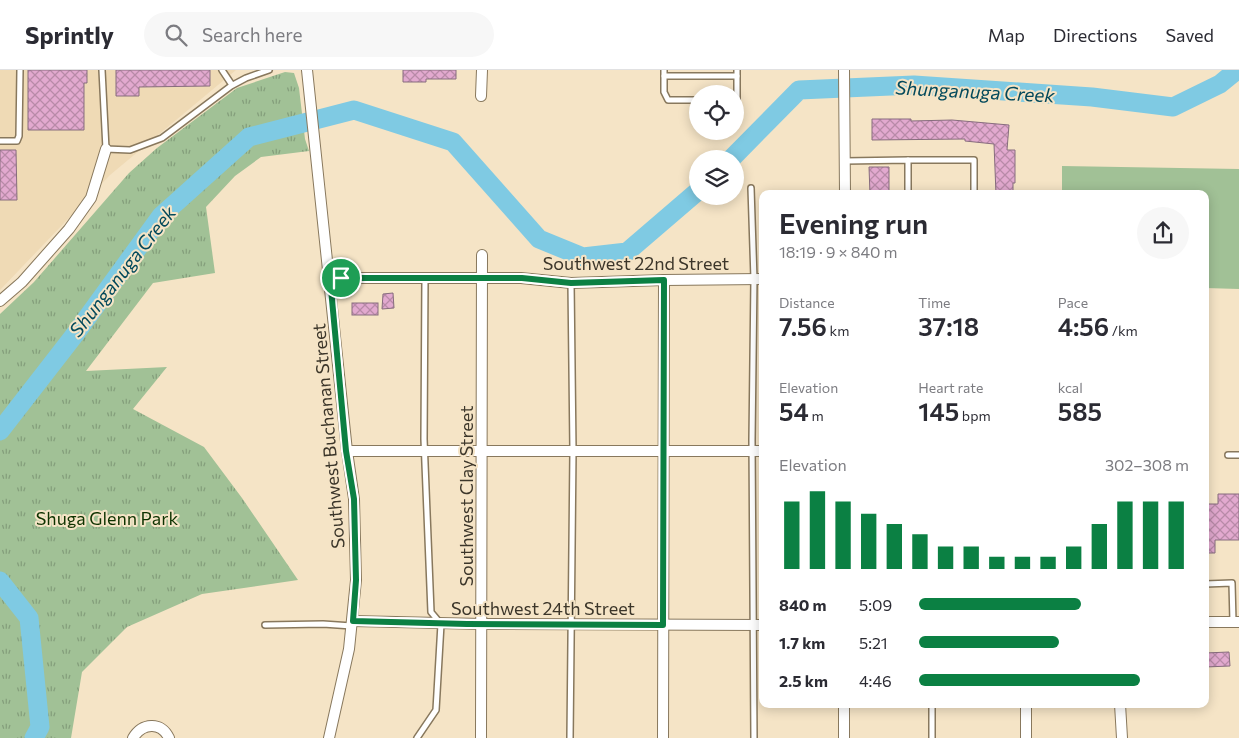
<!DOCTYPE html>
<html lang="en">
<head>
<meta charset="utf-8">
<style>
  :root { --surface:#fff; --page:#f7f7f7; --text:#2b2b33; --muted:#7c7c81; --line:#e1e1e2; --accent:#0b8043 }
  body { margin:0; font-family:Commissioner,sans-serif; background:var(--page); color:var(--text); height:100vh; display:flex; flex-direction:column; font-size:19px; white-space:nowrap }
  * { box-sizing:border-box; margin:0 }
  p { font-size:16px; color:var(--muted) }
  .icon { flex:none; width:28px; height:28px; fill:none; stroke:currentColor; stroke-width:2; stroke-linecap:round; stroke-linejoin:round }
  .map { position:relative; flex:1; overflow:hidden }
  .details { position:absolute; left:759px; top:120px; width:450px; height:518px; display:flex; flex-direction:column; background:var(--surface); border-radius:10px; box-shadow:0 2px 12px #0003 }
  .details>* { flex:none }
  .buttons { position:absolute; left:689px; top:15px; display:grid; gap:10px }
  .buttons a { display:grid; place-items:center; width:55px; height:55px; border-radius:50%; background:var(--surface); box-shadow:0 2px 12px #0003; font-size:25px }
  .pin { position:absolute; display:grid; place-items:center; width:42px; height:42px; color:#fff; margin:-21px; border:2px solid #fff; border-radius:50%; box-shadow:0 1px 5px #0007 }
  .round { display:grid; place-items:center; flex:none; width:52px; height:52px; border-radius:26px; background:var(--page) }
  .overview { display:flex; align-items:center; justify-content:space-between; height:85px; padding:0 20px }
  h1 { font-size:28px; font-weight:600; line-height:38px }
  .figures { display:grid; grid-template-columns:repeat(3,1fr); gap:8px; height:85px; padding:5px 20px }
  .figures div { display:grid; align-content:center }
  .figures b { font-size:25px; font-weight:600 }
  .figures small { font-size:14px; font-weight:400 }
  .figures p { font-size:14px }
  .chart { height:140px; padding:10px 20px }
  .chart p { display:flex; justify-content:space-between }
  .chart svg { width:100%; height:90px; margin-top:5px; stroke:var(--accent); stroke-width:6 }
  ul { padding:0 20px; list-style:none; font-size:16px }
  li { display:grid; grid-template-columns:80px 60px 1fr; align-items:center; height:38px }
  li i { height:12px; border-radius:6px; background:var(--accent) }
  header { display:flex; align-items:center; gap:30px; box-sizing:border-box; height:70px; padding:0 25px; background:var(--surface); border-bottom:1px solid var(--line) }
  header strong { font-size:24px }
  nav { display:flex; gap:28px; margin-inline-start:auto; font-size:18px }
  .search { width:350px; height:45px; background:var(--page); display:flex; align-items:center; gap:12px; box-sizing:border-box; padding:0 18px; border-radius:28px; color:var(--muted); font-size:19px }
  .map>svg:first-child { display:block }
  .built { fill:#efdab5 }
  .grass { fill:url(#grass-tufts) }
  .pitch { fill:#a1c196 }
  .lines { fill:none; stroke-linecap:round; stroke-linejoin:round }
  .river { stroke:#7fcae3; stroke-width:19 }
  .building { fill:url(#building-cross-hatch); stroke:#876c7e }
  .lane-casing { stroke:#88785d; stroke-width:8 }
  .street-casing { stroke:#88785d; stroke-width:12 }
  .lane { stroke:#fff; stroke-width:5 }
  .street { stroke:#fff; stroke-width:10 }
  .route-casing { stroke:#fff; stroke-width:10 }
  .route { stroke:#0b8043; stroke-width:6 }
  .labels { text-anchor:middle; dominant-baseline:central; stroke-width:4; stroke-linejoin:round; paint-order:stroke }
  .street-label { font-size:18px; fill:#3c362a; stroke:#f5e4c6 }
  .park-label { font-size:18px; fill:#0e3300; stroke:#f5e4c6 }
  .water-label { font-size:19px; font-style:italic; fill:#03495b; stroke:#f5e4c6 }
</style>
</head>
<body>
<header>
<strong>Sprintly</strong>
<div class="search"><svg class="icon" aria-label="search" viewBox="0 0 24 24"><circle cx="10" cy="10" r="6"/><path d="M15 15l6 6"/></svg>Search here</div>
<nav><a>Map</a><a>Directions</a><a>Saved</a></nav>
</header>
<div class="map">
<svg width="1239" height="668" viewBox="0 0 1239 668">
  <defs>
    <pattern id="grass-tufts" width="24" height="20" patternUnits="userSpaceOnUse" patternTransform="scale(1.25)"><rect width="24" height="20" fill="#a1c196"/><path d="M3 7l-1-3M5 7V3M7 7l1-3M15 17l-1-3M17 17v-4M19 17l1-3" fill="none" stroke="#849e7b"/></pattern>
    <pattern id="building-cross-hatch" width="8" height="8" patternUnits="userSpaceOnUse" patternTransform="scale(1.25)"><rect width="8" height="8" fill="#e2a9cf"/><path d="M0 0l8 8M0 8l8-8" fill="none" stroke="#b88aa8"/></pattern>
  </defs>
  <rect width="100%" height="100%" fill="#f5e4c6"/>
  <polygon class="built" points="0,0 236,0 110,105 0,220"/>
  <polygon class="grass" points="285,2 294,3 299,18 305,69 309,81 261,87 235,106 206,137 215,203 153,213 86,301 167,297 133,339 204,377 242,428 298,510 202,524 127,557 82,602 71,668 0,668 0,244 34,212 129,103 157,78 237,18"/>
  <polygon class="pitch" points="1062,96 1239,99 1239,219 1205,218 1205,124 1062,124"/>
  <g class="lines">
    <g class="river">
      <polyline points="731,89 799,20 914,15 1092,27 1173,37 1220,14 1237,0"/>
      <polyline points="0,361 76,263 161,146 249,67 354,40 453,72 539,169 583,187 627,182 698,121"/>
      <polyline points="0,511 29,548 40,657 34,668"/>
    </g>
  </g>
  <g class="building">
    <polygon points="28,0 87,0 87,13 84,13 84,60 28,60"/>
    <polygon points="116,0 210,0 210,16 139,17 139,26 116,26"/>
    <polygon points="403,0 456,0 456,9 426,9 426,12 403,12"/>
    <polygon points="872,49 911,49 911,51 952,50 1009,55 1007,80 1015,80 1015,113 1013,113 1013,124 996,124 994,74 965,71 965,69 872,70"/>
    <polygon points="0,80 16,80 17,130 0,130"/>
    <polygon points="869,97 889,97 889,124 870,124"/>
    <polygon points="393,223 394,238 382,239 383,224"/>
    <rect x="352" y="233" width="26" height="12"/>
    <polygon points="1218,424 1239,424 1239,470 1215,470 1215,483 1205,483 1205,434 1218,434"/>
    <polygon points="1229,582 1230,596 1205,597 1205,583"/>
  </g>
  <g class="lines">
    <defs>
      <g id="lane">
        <polyline points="102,0 106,79 130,80 162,68 231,16 246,8 269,0"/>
        <polyline points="222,0 232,15"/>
        <polyline points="664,0 664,22 668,30 698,30"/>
        <polyline points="664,6 737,6"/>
        <polyline points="735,30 737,30 737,0"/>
        <polyline points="0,71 17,71 19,66 20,0"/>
        <polyline points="908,90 974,90 974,124"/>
        <polyline points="845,91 908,90 908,124"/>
        <polyline points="751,118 754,209 752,370 754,668"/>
        <polyline points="1228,385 1239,385"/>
        <polyline points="1205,514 1232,513 1233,552"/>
        <polyline points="265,555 323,554 352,556"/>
        <polyline points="417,668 436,640 441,554 431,542 424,369 425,208"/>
        <polyline points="570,668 573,381 571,213"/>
        <polyline points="932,668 932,634"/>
      </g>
      <g id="street">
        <polyline points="307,0 347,381 354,429 356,510 349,579 329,668"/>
        <polyline points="844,0 845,124"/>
        <polyline points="481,26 482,0"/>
        <polyline points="330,208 521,208 571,213 664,210 762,209"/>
        <polyline points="0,231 22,212 69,159 91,128 106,79"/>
        <polyline points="347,381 762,381"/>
        <polyline points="353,551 482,554 762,555"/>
        <polyline points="1205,552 1239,552"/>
        <polyline points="844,634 844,668"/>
        <polyline points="1120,634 1122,668"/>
        <path d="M133,668C142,653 161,651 169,668"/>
        <polyline points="481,668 482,185"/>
        <polyline points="663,668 664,210"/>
        <polyline points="1026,668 1026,634"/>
      </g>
    </defs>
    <use href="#lane" class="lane-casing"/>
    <use href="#street" class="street-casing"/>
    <use href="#lane" class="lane"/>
    <use href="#street" class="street"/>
  </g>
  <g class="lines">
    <defs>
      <polygon id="route" points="330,208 522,208 571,213 664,210 663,555 467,554 353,551 356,510 354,429 346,381"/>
    </defs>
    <use href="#route" class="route-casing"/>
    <use href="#route" class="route"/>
  </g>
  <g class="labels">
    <g class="street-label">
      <text x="636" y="193">Southwest 22nd Street</text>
      <text transform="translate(328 366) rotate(-95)">Southwest Buchanan Street</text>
      <text transform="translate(466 426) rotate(-90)">Southwest Clay Street</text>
      <text x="543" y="538">Southwest 24th Street</text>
    </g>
    <g class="park-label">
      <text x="107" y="448">Shuga Glenn Park</text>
    </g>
    <g class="water-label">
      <text transform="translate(975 21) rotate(3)">Shunganuga Creek</text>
      <text transform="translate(122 201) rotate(-52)">Shunganuga Creek</text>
    </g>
  </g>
</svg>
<div class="buttons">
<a><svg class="icon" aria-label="locate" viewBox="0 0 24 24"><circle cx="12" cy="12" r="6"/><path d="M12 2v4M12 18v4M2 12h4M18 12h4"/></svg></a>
<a><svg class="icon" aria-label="layers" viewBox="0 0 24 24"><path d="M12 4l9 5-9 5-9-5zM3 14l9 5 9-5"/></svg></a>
</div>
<div class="pin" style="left:341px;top:208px;background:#1e9e55"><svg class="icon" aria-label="arrive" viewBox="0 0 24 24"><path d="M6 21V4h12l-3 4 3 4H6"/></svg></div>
<section class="details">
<div class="overview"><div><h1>Evening run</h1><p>18:19 · 9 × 840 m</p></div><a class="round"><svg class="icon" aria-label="share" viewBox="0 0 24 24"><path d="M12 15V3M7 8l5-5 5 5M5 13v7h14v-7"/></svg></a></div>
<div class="figures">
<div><p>Distance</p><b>7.56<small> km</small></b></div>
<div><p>Time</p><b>37:18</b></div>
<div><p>Pace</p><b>4:56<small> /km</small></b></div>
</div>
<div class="figures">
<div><p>Elevation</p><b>54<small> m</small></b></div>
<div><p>Heart rate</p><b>145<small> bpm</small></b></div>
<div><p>kcal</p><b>585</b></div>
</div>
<div class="chart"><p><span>Elevation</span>302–308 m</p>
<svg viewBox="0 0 160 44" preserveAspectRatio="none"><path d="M5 44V11M15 44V6M25 44V11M35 44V17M45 44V22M55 44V27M65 44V33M75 44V33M85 44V38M95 44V38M105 44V38M115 44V33M125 44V22M135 44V11M145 44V11M155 44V11"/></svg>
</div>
<ul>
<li><b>840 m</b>5:09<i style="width:60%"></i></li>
<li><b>1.7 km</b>5:21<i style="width:52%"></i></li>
<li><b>2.5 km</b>4:46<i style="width:82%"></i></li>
</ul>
</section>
</div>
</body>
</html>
